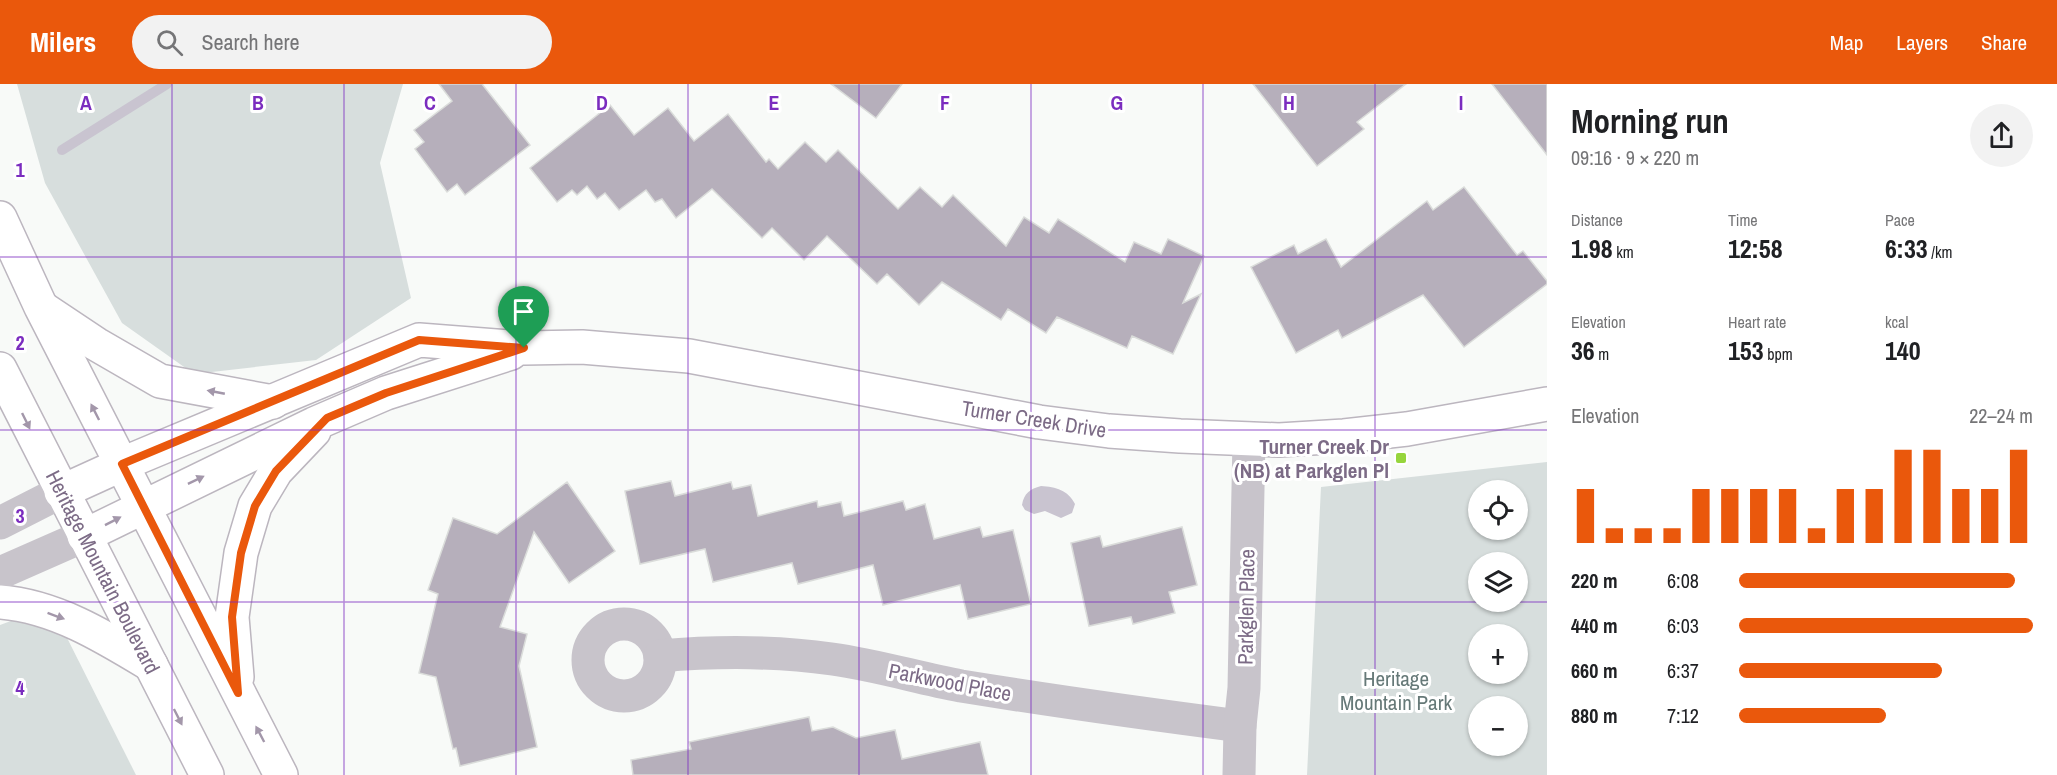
<!DOCTYPE html>
<html lang="en">
<head>
<meta charset="utf-8">
<style>
  :root { --surface:#fff; --page:#f2f2f2; --text:#202124; --muted:#757577; --accent:#ea580c }
  body { margin:0; font-family:"Archivo Narrow",sans-serif; background:var(--page); color:var(--text); height:100vh; display:flex; flex-direction:column; font-size:22px; white-space:nowrap }
  * { box-sizing:border-box; margin:0 }
  p { font-size:20px; color:var(--muted) }
  .icon { flex:none; width:33px; height:33px; fill:none; stroke:currentColor; stroke-width:2; stroke-linecap:round; stroke-linejoin:round }
  .map { position:relative; flex:1; overflow:hidden }
  .details { display:flex; flex-direction:column; background:var(--surface); width:510px }
  .details>* { flex:none }
  .buttons { position:absolute; left:1468px; top:396px; display:grid; gap:12px }
  .buttons a { display:grid; place-items:center; width:60px; height:60px; border-radius:50%; background:var(--surface); box-shadow:0 2px 4px #0004; font-size:30px }
  .pin { position:absolute; display:grid; place-items:center; width:51px; height:51px; color:#fff; margin:-62px -26px; border-radius:50% 50% 50% 0; rotate:-45deg; box-shadow:0 0 6px #0007 }
  .pin .icon { rotate:45deg }
  .round { display:grid; place-items:center; flex:none; width:63px; height:63px; border-radius:32px; background:var(--page) }
  .head { display:flex; align-items:center; justify-content:space-between; height:102px; padding:0 24px }
  h1 { font-size:33px; font-weight:700; line-height:45px }
  .metrics { display:grid; grid-template-columns:repeat(3,1fr); gap:9px; height:102px; padding:6px 24px }
  .metrics div { display:grid; align-content:center }
  .metrics b { font-size:26px; font-weight:700 }
  .metrics small { font-size:16px; font-weight:400 }
  .metrics p { font-size:16px }
  .chart { height:168px; padding:12px 24px }
  .chart p { display:flex; justify-content:space-between }
  .chart svg { width:100%; height:108px; margin-top:6px; stroke:var(--accent); stroke-width:6 }
  ul { padding:0 24px; list-style:none; font-size:20px }
  li { display:grid; grid-template-columns:96px 72px 1fr; align-items:center; height:45px }
  li i { height:15px; border-radius:8px; background:var(--accent) }
  header { display:flex; align-items:center; gap:36px; box-sizing:border-box; height:84px; padding:0 30px; background:var(--accent); color:#fff }
  header strong { font-size:28px }
  nav { display:flex; gap:33px; margin-inline-start:auto; font-size:21px }
  .search { width:420px; height:54px; background:var(--page); display:flex; align-items:center; gap:15px; box-sizing:border-box; padding:0 21px; border-radius:33px; color:var(--muted); font-size:22px }
  main { display:flex; flex:1; min-height:0 }
  .map>svg:first-child { display:block }
  .green { fill:#d7dedd; fill-rule:evenodd }
  .water { fill:#c9c4d0 }
  .lines { fill:none; stroke-linecap:round; stroke-linejoin:round }
  .stream { stroke:#c9c4d0; stroke-width:10 }
  .building { fill:#b6afbb; stroke:#dadcda; stroke-width:1.5 }
  .secondary-casing { stroke:#bcb6bf; stroke-width:36 }
  .street { stroke:#c8c4cb; stroke-width:33 }
  .secondary { stroke:#fff; stroke-width:33 }
  .oneway { fill:#a397aa }
  .route-casing { stroke:#fff; stroke-width:12 }
  .route { stroke:#ea580c; stroke-width:8 }
  .grid { fill:none; stroke:#7b2cbf; stroke-width:1.5; stroke-opacity:0.55 }
  .poi-dot { fill:#96d53c; stroke:#fff; stroke-width:2 }
  .labels { text-anchor:middle; dominant-baseline:central; stroke-width:6; stroke-linejoin:round; paint-order:stroke }
  .street-label { font-size:21px; fill:#7c6b86; stroke:#fff }
  .poi-label { font-size:21px; font-weight:bold; fill:#7c6b86; stroke:#fff; text-anchor:end }
  .park-label { font-size:21px; fill:#667978; stroke:#fff }
  .grid-label { font-size:20px; text-anchor:middle; font-weight:bold; fill:#7b2cbf; stroke:#fff; stroke-width:6; stroke-linejoin:round; paint-order:stroke }
</style>
</head>
<body>
<header>
<strong>Milers</strong>
<div class="search"><svg class="icon" aria-label="search" viewBox="0 0 24 24"><circle cx="10" cy="10" r="6"/><path d="M15 15l6 6"/></svg>Search here</div>
<nav><a>Map</a><a>Layers</a><a>Share</a></nav>
</header>
<main>
<div class="map">
<svg width="1547" height="691" viewBox="0 0 1547 691">
  <rect width="100%" height="100%" fill="#f8faf8"/>
  <g class="green">
    <polygon points="17,0 403,0 380,79 411,214 316,276 194,290 122,239 45,99"/>
    <path d="M1547,378V691H1307L1321,403ZM1518,406V446H1479V406ZM1518,478V518H1479V478ZM1479,550H1518V590H1479ZM1479,622H1518V662H1479Z"/>
    <polygon points="51,522 136,691 0,691 0,541"/>
  </g>
  <path class="water" d="M1041,402C1056,403 1068,406 1075,420L1072,429L1061,434L1045,427L1034,430L1025,426L1022,421C1024,409 1030,405 1041,402Z"/>
  <g class="lines">
    <polyline class="stream" points="62,66 167,0"/>
  </g>
  <g class="building">
    <polygon points="439,0 482,0 530,61 465,111 457,100 447,108 415,65 424,58 414,46 452,17"/>
    <polygon points="831,0 902,0 876,34"/>
    <polygon points="1253,0 1406,0 1357,38 1364,45 1317,82"/>
    <polygon points="1492,0 1547,0 1547,71"/>
    <polygon points="610,21 634,51 668,24 694,57 728,30 766,78 769,75 778,85 805,58 826,78 838,66 898,125 920,103 942,123 953,111 1006,162 1024,133 1049,149 1058,135 1125,178 1134,158 1161,170 1168,155 1204,172 1183,219 1201,210 1173,270 1132,252 1127,264 1057,233 1046,249 1008,225 1001,236 942,198 919,221 887,190 877,200 827,152 804,176 772,144 762,154 712,105 676,134 662,115 655,118 646,106 619,126 605,109 597,115 587,102 577,111 572,106 557,118 530,84"/>
    <polygon points="1464,103 1517,171 1523,167 1547,197 1547,200 1464,263 1423,211 1342,254 1338,246 1296,269 1251,183 1294,161 1298,170 1326,155 1341,183 1427,117 1433,126"/>
    <polygon points="671,397 675,412 731,398 733,405 751,401 758,432 817,417 818,423 841,418 844,432 903,417 906,426 925,420 934,455 980,443 983,453 1013,446 1031,520 968,535 960,501 883,521 873,481 798,500 792,479 713,498 705,465 640,480 625,407"/>
    <polygon points="567,398 615,467 569,499 534,448 500,543 527,550 519,582 537,663 460,682 456,664 453,665 436,593 419,589 438,510 428,506 453,434 497,450"/>
    <polygon points="1182,443 1197,501 1169,508 1175,529 1133,540 1131,533 1089,542 1071,459 1100,452 1103,463"/>
    <polygon points="809,633 812,647 833,643 856,654 895,646 902,675 980,658 988,691 633,691 631,676 691,665 689,658"/>
  </g>
  <g class="lines">
    <defs>
      <g id="secondary">
        <polyline points="0,134 41,223 281,691"/>
        <polyline points="45,226 96,260 160,297 273,318"/>
        <polyline points="0,285 207,691"/>
        <polyline points="61,408 127,378 419,256 524,264 582,263 689,272 1039,338 1109,347 1180,352 1279,356 1344,352 1407,345 1547,320"/>
        <polyline points="84,452 314,340 386,309 511,269"/>
        <path d="M0,518C55,522 105,553 151,581"/>
        <polyline points="237,593 232,533 241,469 255,422 276,387 314,347"/>
      </g>
    </defs>
    <use href="#secondary" class="secondary-casing"/>
    <g class="street">
      <polyline points="0,439 61,408"/>
      <polyline points="0,489 84,452"/>
      <circle cx="624" cy="576" r="36"/>
      <path d="M660,572C718,567 775,567 832,575C876,581 918,594 961,602C1054,617 1147,630 1240,642"/>
      <polyline points="1239,691 1240,642 1244,604 1249,355"/>
    </g>
    <use href="#secondary" class="secondary"/>
  </g>
  <defs><path id="oneway-solid" d="M-6-.8H1V-3.2L6.5 0L1 3.2V.8H-6Z" transform="scale(1.5)"/></defs>
  <g class="oneway">
    <use href="#oneway-solid" transform="translate(216 308) rotate(-169)"/>
    <use href="#oneway-solid" transform="translate(95 328) rotate(-117)"/>
    <use href="#oneway-solid" transform="translate(26 337) rotate(64)"/>
    <use href="#oneway-solid" transform="translate(196 396) rotate(-26)"/>
    <use href="#oneway-solid" transform="translate(113 437) rotate(-27)"/>
    <use href="#oneway-solid" transform="translate(56 532) rotate(20)"/>
    <use href="#oneway-solid" transform="translate(178 633) rotate(63)"/>
    <use href="#oneway-solid" transform="translate(260 650) rotate(-118)"/>
  </g>
  <g class="lines">
    <defs>
      <polygon id="route" points="419,256 524,264 386,309 327,334 276,387 255,422 241,469 232,533 238,609 122,380"/>
    </defs>
    <use href="#route" class="route-casing"/>
    <use href="#route" class="route"/>
  </g>
  <path class="grid" d="M172,0V691M344,0V691M516,0V691M688,0V691M859,0V691M1031,0V691M1203,0V691M1375,0V691M0,173H1547M0,346H1547M0,518H1547"/>
  <rect class="poi-dot" x="1395" y="368" width="12" height="12" rx="3"/>
  <g class="labels">
    <g class="street-label">
      <text transform="translate(1034 335) rotate(9)">Turner Creek Drive</text>
      <text transform="translate(103 488) rotate(63)">Heritage Mountain Boulevard</text>
      <text transform="translate(1246 523) rotate(-89)">Parkglen Place</text>
      <text transform="translate(950 598) rotate(11)">Parkwood Place</text>
    </g>
    <g class="poi-label">
      <text x="1389" y="362">Turner Creek Dr<tspan x="1389" dy="24">(NB) at Parkglen Pl</tspan></text>
    </g>
    <g class="park-label">
      <text x="1396" y="594">Heritage<tspan x="1396" dy="24">Mountain Park</tspan></text>
    </g>
  </g>
  <g class="grid-label">
    <text x="86" y="26">A</text>
    <text x="258" y="26">B</text>
    <text x="430" y="26">C</text>
    <text x="602" y="26">D</text>
    <text x="774" y="26">E</text>
    <text x="945" y="26">F</text>
    <text x="1117" y="26">G</text>
    <text x="1289" y="26">H</text>
    <text x="1461" y="26">I</text>
    <text x="20" y="93">1</text>
    <text x="20" y="266">2</text>
    <text x="20" y="439">3</text>
    <text x="20" y="611">4</text>
  </g>
</svg>
<div class="buttons">
<a><svg class="icon" aria-label="locate" viewBox="0 0 24 24"><circle cx="12" cy="12" r="6"/><path d="M12 2v4M12 18v4M2 12h4M18 12h4"/></svg></a>
<a><svg class="icon" aria-label="layers" viewBox="0 0 24 24"><path d="M12 4l9 5-9 5-9-5zM3 14l9 5 9-5"/></svg></a>
<a>+</a>
<a>−</a>
</div>
<div class="pin" style="left:524px;top:264px;background:#1e9e55"><svg class="icon" aria-label="arrive" viewBox="0 0 24 24"><path d="M6 21V4h12l-3 4 3 4H6"/></svg></div>
</div>
<section class="details">
<div class="head"><div><h1>Morning run</h1><p>09:16 · 9 × 220 m</p></div><a class="round"><svg class="icon" aria-label="share" viewBox="0 0 24 24"><path d="M12 15V3M7 8l5-5 5 5M5 13v7h14v-7"/></svg></a></div>
<div class="metrics">
<div><p>Distance</p><b>1.98<small> km</small></b></div>
<div><p>Time</p><b>12:58</b></div>
<div><p>Pace</p><b>6:33<small> /km</small></b></div>
</div>
<div class="metrics">
<div><p>Elevation</p><b>36<small> m</small></b></div>
<div><p>Heart rate</p><b>153<small> bpm</small></b></div>
<div><p>kcal</p><b>140</b></div>
</div>
<div class="chart"><p><span>Elevation</span>22–24 m</p>
<svg viewBox="0 0 160 44" preserveAspectRatio="none"><path d="M5 44V22M15 44V38M25 44V38M35 44V38M45 44V22M55 44V22M65 44V22M75 44V22M85 44V38M95 44V22M105 44V22M115 44V6M125 44V6M135 44V22M145 44V22M155 44V6"/></svg>
</div>
<ul>
<li><b>220 m</b>6:08<i style="width:94%"></i></li>
<li><b>440 m</b>6:03<i style="width:100%"></i></li>
<li><b>660 m</b>6:37<i style="width:69%"></i></li>
<li><b>880 m</b>7:12<i style="width:50%"></i></li>
</ul>
</section>
</main>
</body>
</html>
